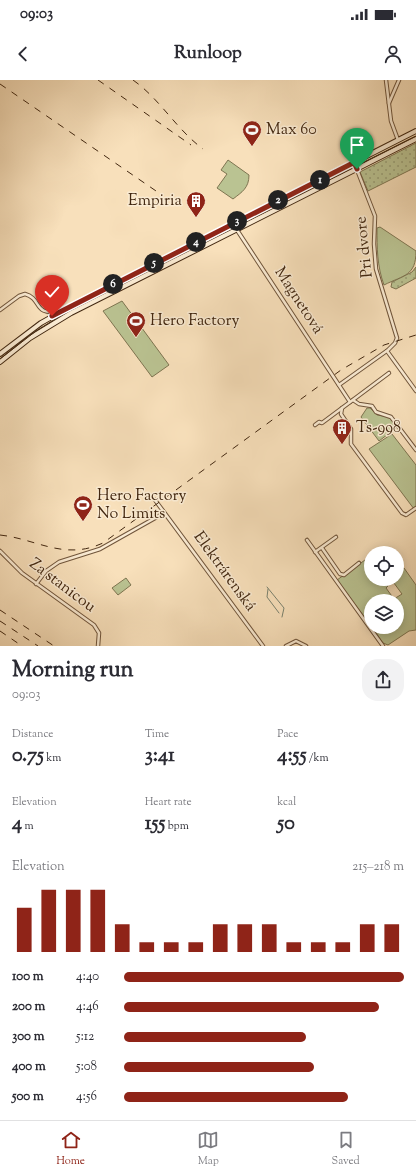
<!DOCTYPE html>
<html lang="en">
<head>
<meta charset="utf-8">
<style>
  :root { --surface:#fff; --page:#f2f2f3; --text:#2b2b33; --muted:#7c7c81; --line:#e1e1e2; --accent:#8f2418 }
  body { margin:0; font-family:"Sorts Mill Goudy",serif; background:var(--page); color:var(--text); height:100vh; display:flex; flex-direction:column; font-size:15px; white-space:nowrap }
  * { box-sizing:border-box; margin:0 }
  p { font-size:13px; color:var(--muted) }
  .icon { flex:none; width:22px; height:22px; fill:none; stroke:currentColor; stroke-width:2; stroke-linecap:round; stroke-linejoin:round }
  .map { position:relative; height:566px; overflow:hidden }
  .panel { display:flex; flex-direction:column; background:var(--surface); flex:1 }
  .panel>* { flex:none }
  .tools { position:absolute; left:364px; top:466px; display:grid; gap:8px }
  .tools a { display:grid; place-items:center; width:40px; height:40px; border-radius:50%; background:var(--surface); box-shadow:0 2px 10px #0003; font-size:20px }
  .pin { position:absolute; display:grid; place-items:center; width:34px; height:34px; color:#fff; margin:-41px -17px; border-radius:50% 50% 50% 0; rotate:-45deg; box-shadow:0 0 4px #0007 }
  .pin .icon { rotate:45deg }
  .km { position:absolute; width:20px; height:20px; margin:-10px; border-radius:50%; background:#222; color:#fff; font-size:11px; line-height:20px; text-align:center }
  .round { display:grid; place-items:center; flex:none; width:42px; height:42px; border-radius:16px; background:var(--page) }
  .head { display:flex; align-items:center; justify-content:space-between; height:68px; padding:0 12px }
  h1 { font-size:22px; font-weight:700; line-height:30px }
  .metrics { display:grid; grid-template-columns:repeat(3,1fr); gap:6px; height:68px; padding:4px 12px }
  .metrics div { display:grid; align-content:center }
  .metrics b { font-size:20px; font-weight:700 }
  .metrics small { font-size:11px; font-weight:400 }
  .metrics p { font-size:11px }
  .chart { height:112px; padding:8px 12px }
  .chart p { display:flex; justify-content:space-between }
  .chart svg { width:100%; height:72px; margin-top:4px; stroke:var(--accent); stroke-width:6 }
  ul { padding:0 12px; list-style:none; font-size:13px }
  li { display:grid; grid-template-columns:64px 48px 1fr; align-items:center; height:30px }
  li i { height:10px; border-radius:5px; background:var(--accent) }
  .status { display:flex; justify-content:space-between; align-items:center; height:28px; padding:0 20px; background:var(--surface); direction:ltr }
  .status svg { height:11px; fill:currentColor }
  header { display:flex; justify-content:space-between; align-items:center; height:52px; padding:0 12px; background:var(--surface); font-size:18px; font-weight:700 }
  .tabs { display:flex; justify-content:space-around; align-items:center; height:56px; border-top:1px solid var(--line); background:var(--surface); font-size:11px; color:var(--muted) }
  .tabs a { display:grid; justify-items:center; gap:2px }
  .tabs .on { color:var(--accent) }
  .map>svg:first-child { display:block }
  .grass { fill:url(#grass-dots); stroke:#7e7551 }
  .green { fill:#bac392; stroke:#7e7551 }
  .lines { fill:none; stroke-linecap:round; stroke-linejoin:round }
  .stream { stroke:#79816e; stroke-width:1 }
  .street-casing { stroke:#70553b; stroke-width:4.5 }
  .secondary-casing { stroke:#422710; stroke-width:6 }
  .street { stroke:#faebd3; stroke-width:2.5 }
  .secondary { stroke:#faebd3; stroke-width:4 }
  .tram { stroke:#422710; stroke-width:1 }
  .rail { stroke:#422710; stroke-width:1; stroke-dasharray:7 7; stroke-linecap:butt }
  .route-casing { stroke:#fff; stroke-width:8 }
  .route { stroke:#8f2418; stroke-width:5 }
  .labels { text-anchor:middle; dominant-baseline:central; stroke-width:3; stroke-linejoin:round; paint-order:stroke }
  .poi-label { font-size:16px; fill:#422710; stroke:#faebd3; text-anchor:start }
  .street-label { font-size:16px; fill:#422710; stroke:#faebd3 }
</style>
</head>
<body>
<div class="status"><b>09:03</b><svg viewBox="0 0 49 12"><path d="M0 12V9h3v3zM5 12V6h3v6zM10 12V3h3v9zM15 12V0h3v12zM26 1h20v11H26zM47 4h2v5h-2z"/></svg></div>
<header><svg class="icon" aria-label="back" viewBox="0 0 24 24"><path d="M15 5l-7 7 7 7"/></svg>Runloop<svg class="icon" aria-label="person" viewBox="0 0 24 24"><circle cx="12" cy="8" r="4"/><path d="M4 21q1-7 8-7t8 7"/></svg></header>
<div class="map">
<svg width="416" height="566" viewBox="0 0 416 566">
  <defs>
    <pattern id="grass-dots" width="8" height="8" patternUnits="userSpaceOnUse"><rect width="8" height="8" fill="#bac392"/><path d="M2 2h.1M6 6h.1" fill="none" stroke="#999e76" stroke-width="1.8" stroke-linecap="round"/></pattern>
  </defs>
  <rect width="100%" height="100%" fill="#f8e0bb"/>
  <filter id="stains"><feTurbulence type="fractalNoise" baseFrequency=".005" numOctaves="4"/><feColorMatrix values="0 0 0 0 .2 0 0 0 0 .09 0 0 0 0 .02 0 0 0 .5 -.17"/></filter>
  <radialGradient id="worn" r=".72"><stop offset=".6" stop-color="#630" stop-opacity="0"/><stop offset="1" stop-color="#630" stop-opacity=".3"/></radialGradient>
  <g class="grass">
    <polygon points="416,63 416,87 368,111 360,92"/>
    <polygon points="416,187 416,198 396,209 391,207 392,202 412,192"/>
  </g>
  <g class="green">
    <path d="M228,80L249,95C249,108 242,112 233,119L217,108L227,94L221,90Z"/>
    <path d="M380,147L416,171C416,196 404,195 384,205C377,186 377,168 377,148Z"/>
    <polygon points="122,221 169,285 152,297 103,231"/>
    <polygon points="367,328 370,328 377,335 389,337 397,347 396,348 379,361 361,337"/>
    <polygon points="392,354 416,385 416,428 414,429 369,369"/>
    <polygon points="365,480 371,488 371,499 383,499 388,506 386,508 394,519 402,514 391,499 397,499 397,493 404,488 416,505 416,550 409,551 388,565 383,563 372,547 397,547 397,521 371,521 371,546 337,500"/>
    <polygon points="126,498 131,505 118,515 112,508"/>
  </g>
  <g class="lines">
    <g class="stream">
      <polyline points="267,507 284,528 282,537"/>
      <polyline points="268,509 267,517 279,533"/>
    </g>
    <defs>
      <g id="street">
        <polyline points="386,0 391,41 398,60"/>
        <polyline points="389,23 399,0"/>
        <polyline points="237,150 350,322"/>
        <path d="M0,230L19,216L25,214C43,219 32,236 60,231"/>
        <polyline points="387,271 416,311"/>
        <polyline points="339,305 388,270 395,263 397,258 376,189 374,164 375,136 354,82"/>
        <polyline points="353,320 359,324 372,326 376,332 391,337 416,370"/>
        <polyline points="342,328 341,334 351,349 351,364 402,433 406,435 416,428"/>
        <polyline points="315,345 319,342 322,343 389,293"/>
        <polyline points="155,420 263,566"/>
        <polyline points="307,460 383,566"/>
        <polyline points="322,468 340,494 344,495 359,483"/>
        <polyline points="0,471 22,493 94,545 99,553 98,566"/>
        <polyline points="315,472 336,457"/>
        <polyline points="36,504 46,491 59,482 100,469 164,433"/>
        <polyline points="286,566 296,561 306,566"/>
      </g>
      <g id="secondary">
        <polyline points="0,274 41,243 75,224 416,51"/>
        <polyline points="0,282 30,258 71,233 416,59"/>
      </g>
    </defs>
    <use href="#street" class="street-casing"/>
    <use href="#secondary" class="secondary-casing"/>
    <use href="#street" class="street"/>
    <use href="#secondary" class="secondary"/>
    <polyline class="tram" points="0,279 36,251 68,231 416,56"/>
    <g class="rail">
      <polyline points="98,0 191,65"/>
      <path d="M133,0C160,19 176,49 203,69"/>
      <polyline points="0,4 159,113"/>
      <path d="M0,455C37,459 64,481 103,463L341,290L384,265L416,255"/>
      <polyline points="0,530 54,566"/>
      <polyline points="0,541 38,566"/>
      <polyline points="0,551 22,566"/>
    </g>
  </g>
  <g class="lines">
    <defs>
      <polyline id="route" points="52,236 353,83 354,82 357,89"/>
    </defs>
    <use href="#route" class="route-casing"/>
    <use href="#route" class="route"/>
  </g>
  <defs>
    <symbol id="stadium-pin" viewBox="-11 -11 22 30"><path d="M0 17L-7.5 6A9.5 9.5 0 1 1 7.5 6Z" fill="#8f2418" stroke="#faebd3"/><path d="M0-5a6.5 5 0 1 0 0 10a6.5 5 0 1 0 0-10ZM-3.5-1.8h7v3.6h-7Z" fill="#fff"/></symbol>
    <symbol id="building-pin" viewBox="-11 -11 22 30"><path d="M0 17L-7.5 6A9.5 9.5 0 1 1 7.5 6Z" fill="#8f2418" stroke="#faebd3"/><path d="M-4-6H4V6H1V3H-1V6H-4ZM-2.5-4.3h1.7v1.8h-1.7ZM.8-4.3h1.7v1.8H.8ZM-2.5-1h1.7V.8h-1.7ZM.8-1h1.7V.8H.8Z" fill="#fff"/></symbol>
  </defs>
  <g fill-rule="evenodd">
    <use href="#stadium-pin" x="241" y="39" width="22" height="30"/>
    <use href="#building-pin" x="185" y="110" width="22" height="30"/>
    <use href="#stadium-pin" x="125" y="230" width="22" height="30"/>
    <use href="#building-pin" x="331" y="337" width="22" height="30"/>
    <use href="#stadium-pin" x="72" y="414" width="22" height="30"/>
  </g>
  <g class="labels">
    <g class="poi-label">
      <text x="266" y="50">Max 60</text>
      <text x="182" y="121" text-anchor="end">Empiria</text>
      <text x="150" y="241">Hero Factory</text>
      <text x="356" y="348">Ts-998</text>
      <text x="97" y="416">Hero Factory<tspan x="97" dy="18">No Limits</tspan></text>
    </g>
    <g class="street-label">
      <text transform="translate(365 167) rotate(-96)">Pri dvore</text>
      <text transform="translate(298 221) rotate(57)">Magnetová</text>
      <text transform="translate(224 492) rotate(54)">Elektrárenská</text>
      <text transform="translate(62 506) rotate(37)">Za stanicou</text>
    </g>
  </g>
  <rect width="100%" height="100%" filter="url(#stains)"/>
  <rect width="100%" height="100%" fill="url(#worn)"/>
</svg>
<div class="tools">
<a><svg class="icon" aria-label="locate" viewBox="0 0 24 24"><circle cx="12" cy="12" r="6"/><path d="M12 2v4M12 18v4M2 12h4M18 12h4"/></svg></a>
<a><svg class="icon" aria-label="layers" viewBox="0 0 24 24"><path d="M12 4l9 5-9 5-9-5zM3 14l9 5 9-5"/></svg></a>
</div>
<div class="pin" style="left:357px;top:89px;background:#1e9e55"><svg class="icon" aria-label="arrive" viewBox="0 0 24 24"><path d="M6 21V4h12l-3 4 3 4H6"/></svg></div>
<div class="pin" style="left:52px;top:236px;background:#d93025"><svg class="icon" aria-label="check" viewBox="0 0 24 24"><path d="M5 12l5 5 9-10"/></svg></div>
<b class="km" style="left:320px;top:100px">1</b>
<b class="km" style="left:278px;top:120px">2</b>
<b class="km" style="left:237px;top:141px">3</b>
<b class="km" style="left:196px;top:162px">4</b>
<b class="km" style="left:154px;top:183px">5</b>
<b class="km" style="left:113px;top:204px">6</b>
</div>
<section class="panel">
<div class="head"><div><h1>Morning run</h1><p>09:03</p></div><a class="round"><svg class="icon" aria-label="share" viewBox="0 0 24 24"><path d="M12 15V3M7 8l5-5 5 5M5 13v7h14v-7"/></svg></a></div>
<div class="metrics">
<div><p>Distance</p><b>0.75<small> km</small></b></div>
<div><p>Time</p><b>3:41</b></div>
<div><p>Pace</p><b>4:55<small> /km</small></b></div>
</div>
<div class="metrics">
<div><p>Elevation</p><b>4<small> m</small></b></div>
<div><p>Heart rate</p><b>155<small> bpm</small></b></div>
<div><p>kcal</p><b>50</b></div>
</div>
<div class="chart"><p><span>Elevation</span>215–218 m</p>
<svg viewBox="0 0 160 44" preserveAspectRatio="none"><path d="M5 44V17M15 44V6M25 44V6M35 44V6M45 44V27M55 44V38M65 44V38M75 44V38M85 44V27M95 44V27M105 44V27M115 44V38M125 44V38M135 44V38M145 44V27M155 44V27"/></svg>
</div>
<ul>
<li><b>100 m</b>4:40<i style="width:100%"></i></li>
<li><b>200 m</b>4:46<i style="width:91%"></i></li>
<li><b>300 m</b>5:12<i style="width:65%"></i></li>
<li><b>400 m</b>5:08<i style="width:68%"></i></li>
<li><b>500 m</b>4:56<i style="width:80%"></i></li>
</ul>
</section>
<nav class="tabs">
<a class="on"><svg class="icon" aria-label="home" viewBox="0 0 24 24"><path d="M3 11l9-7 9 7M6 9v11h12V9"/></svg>Home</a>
<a><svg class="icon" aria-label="map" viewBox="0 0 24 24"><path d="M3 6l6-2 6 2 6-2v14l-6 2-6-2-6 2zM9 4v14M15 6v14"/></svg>Map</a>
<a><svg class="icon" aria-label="saved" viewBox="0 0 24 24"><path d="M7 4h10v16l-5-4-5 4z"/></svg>Saved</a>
</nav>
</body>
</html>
